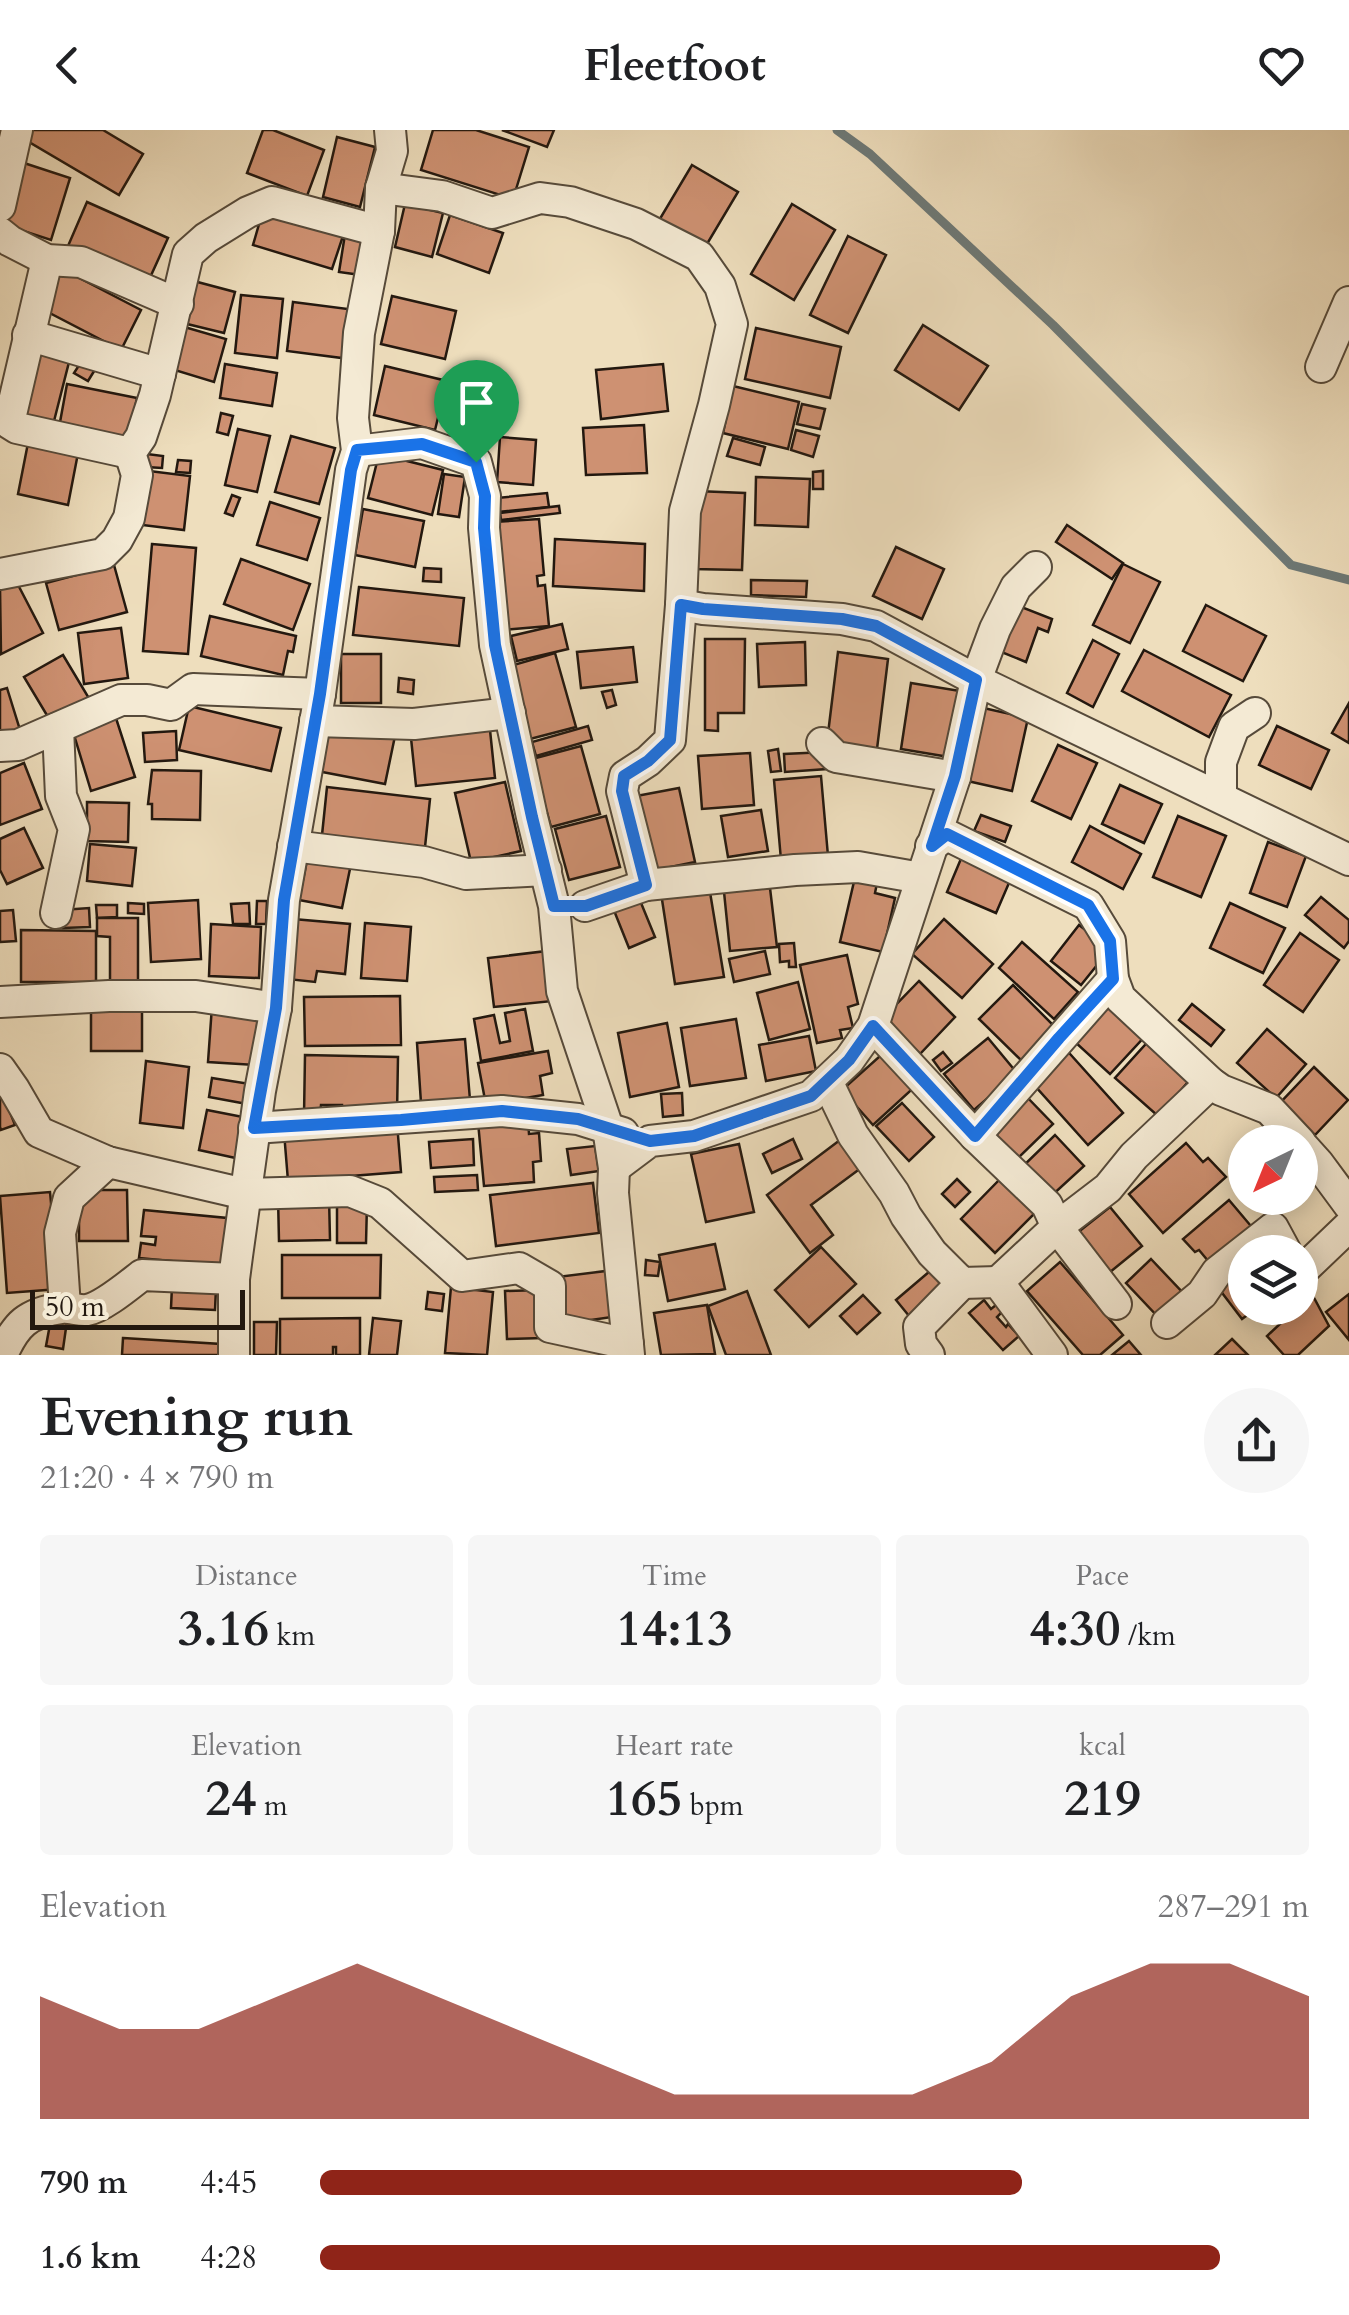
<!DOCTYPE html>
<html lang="en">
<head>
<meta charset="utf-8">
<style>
  :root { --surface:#fff; --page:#f6f6f6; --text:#202124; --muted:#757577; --accent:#8f2418 }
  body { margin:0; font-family:Cardo,serif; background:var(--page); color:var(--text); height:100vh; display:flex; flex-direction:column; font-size:38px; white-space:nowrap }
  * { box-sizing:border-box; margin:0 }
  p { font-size:32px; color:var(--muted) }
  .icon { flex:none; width:55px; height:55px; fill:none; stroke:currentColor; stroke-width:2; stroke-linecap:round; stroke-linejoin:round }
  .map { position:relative; height:1225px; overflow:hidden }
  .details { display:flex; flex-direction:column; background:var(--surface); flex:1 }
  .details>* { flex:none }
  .needle { width:65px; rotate:223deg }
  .tools { position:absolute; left:1228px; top:995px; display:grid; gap:20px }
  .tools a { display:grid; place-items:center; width:90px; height:90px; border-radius:50%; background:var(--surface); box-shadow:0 5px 25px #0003; font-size:50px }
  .scale { position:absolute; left:30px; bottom:25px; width:215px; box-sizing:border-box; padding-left:10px; border:5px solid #23180f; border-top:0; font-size:28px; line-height:35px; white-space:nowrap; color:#23180f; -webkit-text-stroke:8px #f4ead4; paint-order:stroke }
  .pin { position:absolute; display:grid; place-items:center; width:85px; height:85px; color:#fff; margin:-102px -42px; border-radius:50% 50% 50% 0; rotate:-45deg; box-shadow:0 0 10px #0007 }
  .pin .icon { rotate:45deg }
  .round { display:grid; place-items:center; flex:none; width:105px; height:105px; border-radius:52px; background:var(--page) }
  .overview { display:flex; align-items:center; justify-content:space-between; height:170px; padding:0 40px }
  h1 { font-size:55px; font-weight:700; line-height:75px }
  .stats { display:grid; grid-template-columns:repeat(3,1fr); gap:15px; height:170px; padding:10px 40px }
  .stats div { display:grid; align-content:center; border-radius:10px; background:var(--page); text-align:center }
  .stats b { font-size:50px; font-weight:700 }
  .stats small { font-size:28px; font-weight:400 }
  .stats p { font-size:28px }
  .chart { height:280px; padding:20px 40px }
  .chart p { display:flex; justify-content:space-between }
  .chart svg { width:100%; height:180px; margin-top:10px; fill:var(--accent); opacity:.7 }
  ul { padding:0 40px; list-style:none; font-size:32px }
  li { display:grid; grid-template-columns:160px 120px 1fr; align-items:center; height:75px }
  li i { height:25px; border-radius:12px; background:var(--accent) }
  header { display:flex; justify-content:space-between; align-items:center; height:130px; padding:0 40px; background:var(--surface); font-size:45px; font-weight:700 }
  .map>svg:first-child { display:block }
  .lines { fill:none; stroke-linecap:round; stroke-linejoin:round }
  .stream { stroke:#6d7977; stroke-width:9 }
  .building { fill:#ce9172; stroke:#23180f; stroke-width:2.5 }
  .street-casing { stroke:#564a3a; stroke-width:34 }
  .street { stroke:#f4ead4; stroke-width:30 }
  .route-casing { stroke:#fff; stroke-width:20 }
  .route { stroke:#1a73e8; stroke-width:12 }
</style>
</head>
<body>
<header><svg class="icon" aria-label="back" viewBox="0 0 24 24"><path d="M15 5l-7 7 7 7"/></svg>Fleetfoot<svg class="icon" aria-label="heart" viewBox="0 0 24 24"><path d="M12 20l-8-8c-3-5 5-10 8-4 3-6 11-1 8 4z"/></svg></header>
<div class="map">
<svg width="1349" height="1225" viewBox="0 0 1349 1225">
  <rect width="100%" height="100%" fill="#eedebd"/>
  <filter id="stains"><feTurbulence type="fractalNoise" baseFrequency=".002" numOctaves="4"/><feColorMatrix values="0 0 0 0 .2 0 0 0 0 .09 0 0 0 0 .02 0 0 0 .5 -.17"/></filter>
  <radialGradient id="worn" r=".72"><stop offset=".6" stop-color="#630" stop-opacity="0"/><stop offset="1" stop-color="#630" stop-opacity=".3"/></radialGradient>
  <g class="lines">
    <polyline class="stream" points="837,0 870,24 1053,195 1291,435 1349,450"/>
  </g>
  <g class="building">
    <polygon points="30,0 103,0 143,24 119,65 24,9"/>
    <polygon points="263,0 273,0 324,20 307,66 247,43"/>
    <polygon points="433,0 476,0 529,17 513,69 421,40"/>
    <polygon points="502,0 554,0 547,17"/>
    <polygon points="337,7 375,17 360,77 323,67"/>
    <polygon points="24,33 70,48 51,110 5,95"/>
    <polygon points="692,35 738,62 704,119 658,92"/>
    <polygon points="87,72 168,108 148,152 68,116"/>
    <polygon points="405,74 443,83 432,127 395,117"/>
    <polygon points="792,74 835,100 794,170 751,144"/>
    <polygon points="264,77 344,103 332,139 253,115"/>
    <polygon points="450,85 503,103 489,143 437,124"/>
    <polygon points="346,98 368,101 361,145 339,142"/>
    <polygon points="848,106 886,125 848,203 810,185"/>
    <polygon points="62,139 141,180 121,220 42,179"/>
    <polygon points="190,150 235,162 224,203 179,192"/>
    <polygon points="241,165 283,169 277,228 235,223"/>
    <polygon points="392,166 456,181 445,229 381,214"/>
    <polygon points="293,172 348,179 342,228 287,221"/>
    <polygon points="923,195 988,236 959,280 895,240"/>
    <polygon points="181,196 226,209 214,252 168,238"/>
    <polygon points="756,198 841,217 830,268 745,249"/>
    <polygon points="37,223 69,232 53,295 21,286"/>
    <polygon points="83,229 96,238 88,251 74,243"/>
    <polygon points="225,234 277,243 272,276 220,268"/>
    <polygon points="663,234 668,281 601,289 596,240"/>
    <polygon points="385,236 447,251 435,300 374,285"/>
    <polygon points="67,254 137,268 127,317 58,303"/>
    <polygon points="733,256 799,272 788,319 723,303"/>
    <polygon points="802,274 825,279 820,299 797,294"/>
    <polygon points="221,283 233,286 228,305 217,302"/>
    <polygon points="644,295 647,343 586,345 583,298"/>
    <polygon points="238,299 270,306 257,362 225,355"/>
    <polygon points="796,300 819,306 813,327 791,320"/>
    <polygon points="291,306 335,318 319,374 275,362"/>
    <polygon points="500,307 536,310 533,355 497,352"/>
    <polygon points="29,308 79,318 68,375 18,364"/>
    <polygon points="733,308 765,317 760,335 727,326"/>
    <polygon points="147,324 163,326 162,338 146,337"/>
    <polygon points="379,324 443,340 432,385 368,368"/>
    <polygon points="178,330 191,331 190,343 176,342"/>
    <polygon points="141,340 190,346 184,400 134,394"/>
    <polygon points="823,341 823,359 813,359 813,342"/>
    <polygon points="444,344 465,347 459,387 438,384"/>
    <polygon points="756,347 810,349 808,397 755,395"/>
    <polygon points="696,361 745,363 742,440 693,439"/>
    <polygon points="547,363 549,377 488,383 486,369"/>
    <polygon points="232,365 240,368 233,386 225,383"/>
    <polygon points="270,372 320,388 307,430 257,415"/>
    <polygon points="559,376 560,383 501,390 500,383"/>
    <polygon points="363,379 424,391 415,437 355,425"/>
    <polygon points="539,389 544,445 537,446 538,456 545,455 549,496 503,500 493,392"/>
    <polygon points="1067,395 1123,433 1112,449 1056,412"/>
    <polygon points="555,409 645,414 644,461 553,456"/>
    <polygon points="152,414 196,418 188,524 143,521"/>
    <polygon points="896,417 944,439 922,489 873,466"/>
    <polygon points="241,429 310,454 293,500 224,474"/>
    <polygon points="1123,434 1160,452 1130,513 1093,495"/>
    <polygon points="114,435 127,482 59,500 46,453"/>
    <polygon points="424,438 441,439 441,452 423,451"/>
    <polygon points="15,449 43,503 1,524 0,457"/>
    <polygon points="751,450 807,451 806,467 751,465"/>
    <polygon points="359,457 464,468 459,516 353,505"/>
    <polygon points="1016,475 1052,489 1048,502 1038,498 1026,532 999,521"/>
    <polygon points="1206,475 1266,506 1243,551 1183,521"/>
    <polygon points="210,486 296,506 293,522 288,521 283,545 201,526"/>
    <polygon points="562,494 568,519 517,531 511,506"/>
    <polygon points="121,498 128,548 84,554 78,503"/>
    <polygon points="705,509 745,509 744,583 718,583 718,601 705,600"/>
    <polygon points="1093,510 1119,524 1093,577 1067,563"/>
    <polygon points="805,512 806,555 759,557 757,514"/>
    <polygon points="633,517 637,552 581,558 577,522"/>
    <polygon points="1144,520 1231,565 1209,607 1122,561"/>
    <polygon points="838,522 888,529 877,619 827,612"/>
    <polygon points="555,523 576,597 530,609 510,536"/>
    <rect x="341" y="524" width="40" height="49"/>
    <polygon points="63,525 90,570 51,592 24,547"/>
    <polygon points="399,548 414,550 413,564 398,562"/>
    <polygon points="911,553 960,561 949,627 901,619"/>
    <polygon points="7,558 20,600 0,606 0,560"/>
    <polygon points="612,560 616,575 607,578 602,562"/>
    <polygon points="1349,573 1349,613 1332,603"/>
    <polygon points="189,576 281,598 271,641 179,620"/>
    <polygon points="979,577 1028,588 1012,661 963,650"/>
    <polygon points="114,582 135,647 91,661 71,595"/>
    <polygon points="326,592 395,606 385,654 317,641"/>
    <polygon points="588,596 592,610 536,626 532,612"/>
    <polygon points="1277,596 1329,620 1311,659 1259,635"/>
    <polygon points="490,600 495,648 416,656 411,608"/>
    <polygon points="176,601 177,630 145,632 143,603"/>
    <polygon points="1058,615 1097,633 1071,689 1032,671"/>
    <polygon points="581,616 600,684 551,697 532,629"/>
    <polygon points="778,619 781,641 771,642 768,621"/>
    <polygon points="826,622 827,639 785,642 784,624"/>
    <polygon points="750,623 754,675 702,679 698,626"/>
    <polygon points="24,633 42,679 0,695 0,643"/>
    <polygon points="152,640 201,641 200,690 152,689 152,674 148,674"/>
    <polygon points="821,646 828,726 781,730 774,650"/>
    <polygon points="505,652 521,721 471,732 455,663"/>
    <polygon points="1120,655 1162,674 1144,713 1102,694"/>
    <polygon points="327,657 430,669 425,717 322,705"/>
    <polygon points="679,658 695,732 646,742 631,667"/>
    <polygon points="87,672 129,673 128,712 87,711"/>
    <polygon points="761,680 768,721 728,727 721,686"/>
    <polygon points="981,685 1011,696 1005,712 974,701"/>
    <polygon points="606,686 620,737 569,750 555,699"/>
    <polygon points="1178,686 1226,706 1201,767 1153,747"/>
    <polygon points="1090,696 1141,724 1123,759 1072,732"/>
    <polygon points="24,698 43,738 7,754 0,740 0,709"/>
    <polygon points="1268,712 1306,726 1287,777 1250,763"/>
    <polygon points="90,714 136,718 132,756 87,751"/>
    <polygon points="309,720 352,729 342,778 299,770"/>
    <polygon points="963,724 1012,746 996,783 947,762"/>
    <polygon points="856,743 878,748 875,763 895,768 883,822 840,812"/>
    <polygon points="709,756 724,847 675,854 661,763"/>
    <polygon points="770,758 777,817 730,821 724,762"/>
    <polygon points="1321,767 1349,790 1349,811 1344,818 1305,785"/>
    <polygon points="639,768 655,807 629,818 613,778"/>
    <polygon points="198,770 201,829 151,832 148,773"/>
    <polygon points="257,771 267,771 266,794 256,794"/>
    <polygon points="128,773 144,774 144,784 128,783"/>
    <polygon points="249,773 250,794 233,794 231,774"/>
    <polygon points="1230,773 1285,798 1263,843 1210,818"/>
    <polygon points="96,775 117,775 117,787 97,788"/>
    <polygon points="89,778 90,797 63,798 62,780"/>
    <polygon points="13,780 16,811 0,812 0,781"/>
    <polygon points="97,788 138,788 138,855 110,855 110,807 97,806"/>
    <polygon points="293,789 350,794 345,844 317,841 315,852 287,849"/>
    <polygon points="944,789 993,834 962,868 912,824"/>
    <polygon points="365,793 411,797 407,851 361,848"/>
    <polygon points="211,794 261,797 259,848 209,846"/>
    <polygon points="1079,795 1110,819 1081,855 1051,831"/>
    <polygon points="21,800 96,801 96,852 21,852"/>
    <polygon points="1300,803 1339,830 1303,882 1264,855"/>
    <polygon points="1022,812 1078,862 1054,889 999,838"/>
    <polygon points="794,813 796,837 789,837 789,831 780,832 779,814"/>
    <polygon points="547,821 553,871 494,877 488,828"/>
    <polygon points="765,821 770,844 734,852 729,829"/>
    <polygon points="847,825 858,874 848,877 853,898 840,900 842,908 817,913 800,835"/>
    <polygon points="919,851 955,887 920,924 883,888"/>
    <polygon points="798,852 810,899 769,910 757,863"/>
    <polygon points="1013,855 1058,900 1024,933 979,889"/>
    <polygon points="400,866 401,915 305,916 304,867"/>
    <polygon points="1113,871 1148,903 1110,944 1075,912"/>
    <rect x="91" y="873" width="51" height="48"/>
    <polygon points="1192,874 1224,900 1211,916 1179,890"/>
    <polygon points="212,876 258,879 255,935 208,932"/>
    <polygon points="525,879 533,921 481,931 474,889 494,885 500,913 510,911 505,883"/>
    <polygon points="736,889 746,948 690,956 681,898"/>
    <polygon points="667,893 679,957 630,967 618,903"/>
    <polygon points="1267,899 1306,934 1276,968 1237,933"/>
    <polygon points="1154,905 1196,943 1158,986 1115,948"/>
    <polygon points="809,906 816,941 766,951 759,915"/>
    <polygon points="988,908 1017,943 974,980 944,944"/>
    <polygon points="465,909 470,970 421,973 417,913"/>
    <polygon points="1062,915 1123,983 1088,1015 1027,947"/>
    <polygon points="889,918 920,952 873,995 842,960"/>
    <polygon points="548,921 552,943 540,946 543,965 486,975 478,933"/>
    <polygon points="943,922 952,933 941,941 933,930"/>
    <polygon points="305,925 398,927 397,984 342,983 342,975 321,975 320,986 304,986"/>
    <polygon points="146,931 189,937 183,998 140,993"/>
    <polygon points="1314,937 1348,970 1315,1005 1280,973"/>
    <polygon points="212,948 250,954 247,974 209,967"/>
    <polygon points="0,956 15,995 1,1000 0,997"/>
    <polygon points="682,963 683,985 663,987 661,964"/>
    <polygon points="1024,964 1053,994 1015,1031 986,1000"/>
    <polygon points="902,973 934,1007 909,1031 876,996"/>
    <polygon points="207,980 248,988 240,1029 199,1020"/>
    <polygon points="528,989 529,1004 539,1003 541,1031 533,1032 534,1052 484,1056 478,992"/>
    <polygon points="397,993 401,1042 288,1051 284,1002"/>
    <polygon points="1055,1005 1084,1036 1048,1069 1020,1039"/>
    <polygon points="473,1009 474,1035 431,1038 429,1012"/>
    <polygon points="793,1009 802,1029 772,1043 763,1024"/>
    <polygon points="840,1010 861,1038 811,1075 833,1105 810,1123 767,1065"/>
    <polygon points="1186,1013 1203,1032 1208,1028 1226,1047 1163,1103 1129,1064"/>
    <polygon points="739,1014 754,1082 706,1092 691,1024"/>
    <polygon points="595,1016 599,1041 571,1045 567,1019"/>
    <polygon points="477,1045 478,1060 435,1062 434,1047"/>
    <polygon points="1003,1046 1037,1081 995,1123 961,1089"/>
    <polygon points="957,1049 970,1062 955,1077 942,1064"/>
    <polygon points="593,1053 599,1103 496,1116 490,1065"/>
    <polygon points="79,1060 127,1060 128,1111 79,1111"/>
    <polygon points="50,1062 59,1159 7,1163 0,1066"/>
    <polygon points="329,1066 330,1110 279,1111 278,1067"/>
    <polygon points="1229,1070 1256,1102 1214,1138 1199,1120 1195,1122 1183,1109"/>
    <polygon points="337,1074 367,1074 366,1113 337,1113"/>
    <polygon points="1110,1077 1142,1116 1104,1147 1072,1107"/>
    <polygon points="144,1080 227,1088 223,1136 139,1128 141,1113 155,1115 156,1107 141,1106"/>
    <polygon points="715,1114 725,1159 668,1171 659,1125"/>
    <polygon points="821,1117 856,1154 809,1197 775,1160"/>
    <polygon points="282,1125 381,1125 380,1168 282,1168"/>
    <polygon points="1245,1127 1245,1178 1257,1178 1242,1189 1213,1151"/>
    <polygon points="1151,1129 1185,1165 1160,1189 1126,1153"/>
    <polygon points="646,1130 660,1132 658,1146 645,1145"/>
    <polygon points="1060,1132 1123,1205 1100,1225 1083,1225 1027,1161"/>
    <polygon points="606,1141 612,1187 563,1194 557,1147"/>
    <polygon points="930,1141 948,1163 914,1192 896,1170"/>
    <polygon points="172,1156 216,1158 215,1180 171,1178"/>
    <polygon points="451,1157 493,1162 487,1225 445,1223"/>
    <polygon points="541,1160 543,1208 507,1209 505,1161"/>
    <polygon points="747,1161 771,1225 726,1225 708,1176"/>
    <polygon points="428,1162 444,1164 442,1181 426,1179"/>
    <polygon points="1312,1164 1329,1196 1298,1225 1284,1225 1267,1206"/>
    <polygon points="1349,1164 1349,1210 1326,1182"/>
    <polygon points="863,1165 880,1183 857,1204 840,1186"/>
    <polygon points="984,1170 991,1179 996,1175 1002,1182 997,1187 1006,1197 1008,1194 1019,1206 1003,1220 969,1183"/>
    <polygon points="707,1175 715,1224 661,1225 654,1183"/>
    <polygon points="360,1188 360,1225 336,1225 336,1217 333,1217 333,1225 280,1225 280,1189"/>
    <polygon points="373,1188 401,1191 397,1225 369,1225"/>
    <polygon points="51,1189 67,1191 63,1219 46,1216"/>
    <polygon points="254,1192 277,1192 276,1225 254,1225"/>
    <polygon points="123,1208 221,1214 220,1225 122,1225"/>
    <polygon points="1232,1209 1248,1225 1215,1225"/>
    <polygon points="1129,1211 1141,1225 1112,1225"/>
  </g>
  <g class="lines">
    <defs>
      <g id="street">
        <polyline points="381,58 442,66 492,83 540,68 570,72 636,94 699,126 720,156 732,194 714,275 685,381 681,475 670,610 648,631 625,646 622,661 646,755"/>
        <polyline points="0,76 17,0"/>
        <polyline points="0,103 10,111 47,130 81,132 178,174"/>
        <polyline points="47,130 9,293 17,298 130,323"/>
        <polyline points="28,205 160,244"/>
        <polyline points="1321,237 1349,172"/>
        <polyline points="357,321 422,313 476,332 485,366 484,398 495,515 532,687 554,776 562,861 608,998 614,1038 613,1063 629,1225"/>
        <polyline points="0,444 103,424 117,410 129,388 137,345 130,323 141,307 155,265 188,124 206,108 248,82 272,72 379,101"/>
        <polyline points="681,475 703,479 842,489 876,496 976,550 1349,730"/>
        <polyline points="315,591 414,594 510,583"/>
        <polyline points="822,613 836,627 955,647"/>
        <polyline points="0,616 18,615 121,570 147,570 171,575 193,559 320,564"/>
        <polyline points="1221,667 1221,632 1234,597 1255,583"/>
        <polyline points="293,716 424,732 466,744 546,740"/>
        <polyline points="931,716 947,705 1088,775 1110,811 1113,849 1120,868 1211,953 1221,960 1269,979 1300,1012"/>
        <polyline points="585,776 646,755 795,740 858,737 921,748"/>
        <polyline points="56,783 74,699 61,666 58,598"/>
        <polyline points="0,872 109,866 196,866 276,878"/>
        <polyline points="873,896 975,1006 1047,1075 1057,1097 1116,1174"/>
        <polyline points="0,939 14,959 39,1002 108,1032 245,1064 350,1061 380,1073 462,1146 519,1138 550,1156 550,1197 628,1214"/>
        <polyline points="827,951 853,1005 894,1063 906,1086 932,1123 962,1153 998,1152 1052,1225"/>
        <polyline points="254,998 502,981 578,989 623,1003"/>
        <polyline points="975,1006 1113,849"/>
        <polyline points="1300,1013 1318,1033 1349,1075"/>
        <polyline points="614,1038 650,1011 694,1006 811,966 849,930 873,896 955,647 976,550 995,499 1016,457 1036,437"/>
        <polyline points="1300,1136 1304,1139 1349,1096"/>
        <polyline points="998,1152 1057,1097 1108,1058 1134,1026 1211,953"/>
        <polyline points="65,1177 60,1103 69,1068 108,1032"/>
        <polyline points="1167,1193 1202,1164 1217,1142 1273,1098 1286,1122"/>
        <path d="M2,1225C16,1194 27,1183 62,1178C70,1177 79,1181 87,1180C103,1177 129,1155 142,1145L234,1149"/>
        <polyline points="234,1225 234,1149 237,1126 260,961 276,878 284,770 320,564 351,340 357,321 353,288 359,203 379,101 381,58 392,21 390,0"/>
        <polyline points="929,1225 921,1214 919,1197 962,1153"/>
      </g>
    </defs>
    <use href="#street" class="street-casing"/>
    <use href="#street" class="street"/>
  </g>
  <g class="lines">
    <defs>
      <polygon id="route" points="422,314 476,332 485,366 484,398 495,515 532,687 554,776 586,776 646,755 622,661 624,646 648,631 670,610 681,475 703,479 842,489 876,496 976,550 955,646 932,716 947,704 1088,775 1110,811 1113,849 1059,908 975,1006 873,896 849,930 811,966 694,1006 650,1011 578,989 502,981 401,990 254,998 276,878 284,770 320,564 351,340 357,320"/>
    </defs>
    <use href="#route" class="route-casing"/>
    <use href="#route" class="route"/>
  </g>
  <rect width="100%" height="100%" filter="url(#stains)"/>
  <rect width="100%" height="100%" fill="url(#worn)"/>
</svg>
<div class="tools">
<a><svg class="needle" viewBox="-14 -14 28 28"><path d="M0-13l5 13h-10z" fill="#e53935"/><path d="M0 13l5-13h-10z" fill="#757577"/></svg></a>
<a><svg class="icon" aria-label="layers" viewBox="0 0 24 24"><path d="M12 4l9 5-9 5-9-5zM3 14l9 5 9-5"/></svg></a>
</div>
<div class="scale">50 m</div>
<div class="pin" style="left:476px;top:332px;background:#1e9e55"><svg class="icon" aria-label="arrive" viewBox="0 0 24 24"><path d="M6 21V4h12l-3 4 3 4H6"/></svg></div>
</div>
<section class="details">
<div class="overview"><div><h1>Evening run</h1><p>21:20 · 4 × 790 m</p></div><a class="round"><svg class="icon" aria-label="share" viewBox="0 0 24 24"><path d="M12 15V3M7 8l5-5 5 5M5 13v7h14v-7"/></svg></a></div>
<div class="stats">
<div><p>Distance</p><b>3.16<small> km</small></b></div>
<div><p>Time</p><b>14:13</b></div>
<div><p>Pace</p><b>4:30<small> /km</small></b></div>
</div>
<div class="stats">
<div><p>Elevation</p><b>24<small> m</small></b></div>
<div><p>Heart rate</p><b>165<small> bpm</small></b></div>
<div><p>kcal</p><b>219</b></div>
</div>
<div class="chart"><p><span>Elevation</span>287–291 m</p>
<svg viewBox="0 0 160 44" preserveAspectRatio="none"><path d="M0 44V14L10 22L20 22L30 14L40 6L50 14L60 22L70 30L80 38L90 38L100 38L110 38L120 30L130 14L140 6L150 6L160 14V44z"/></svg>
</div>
<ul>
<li><b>790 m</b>4:45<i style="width:71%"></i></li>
<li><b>1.6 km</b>4:28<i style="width:91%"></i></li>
</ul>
</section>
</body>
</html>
